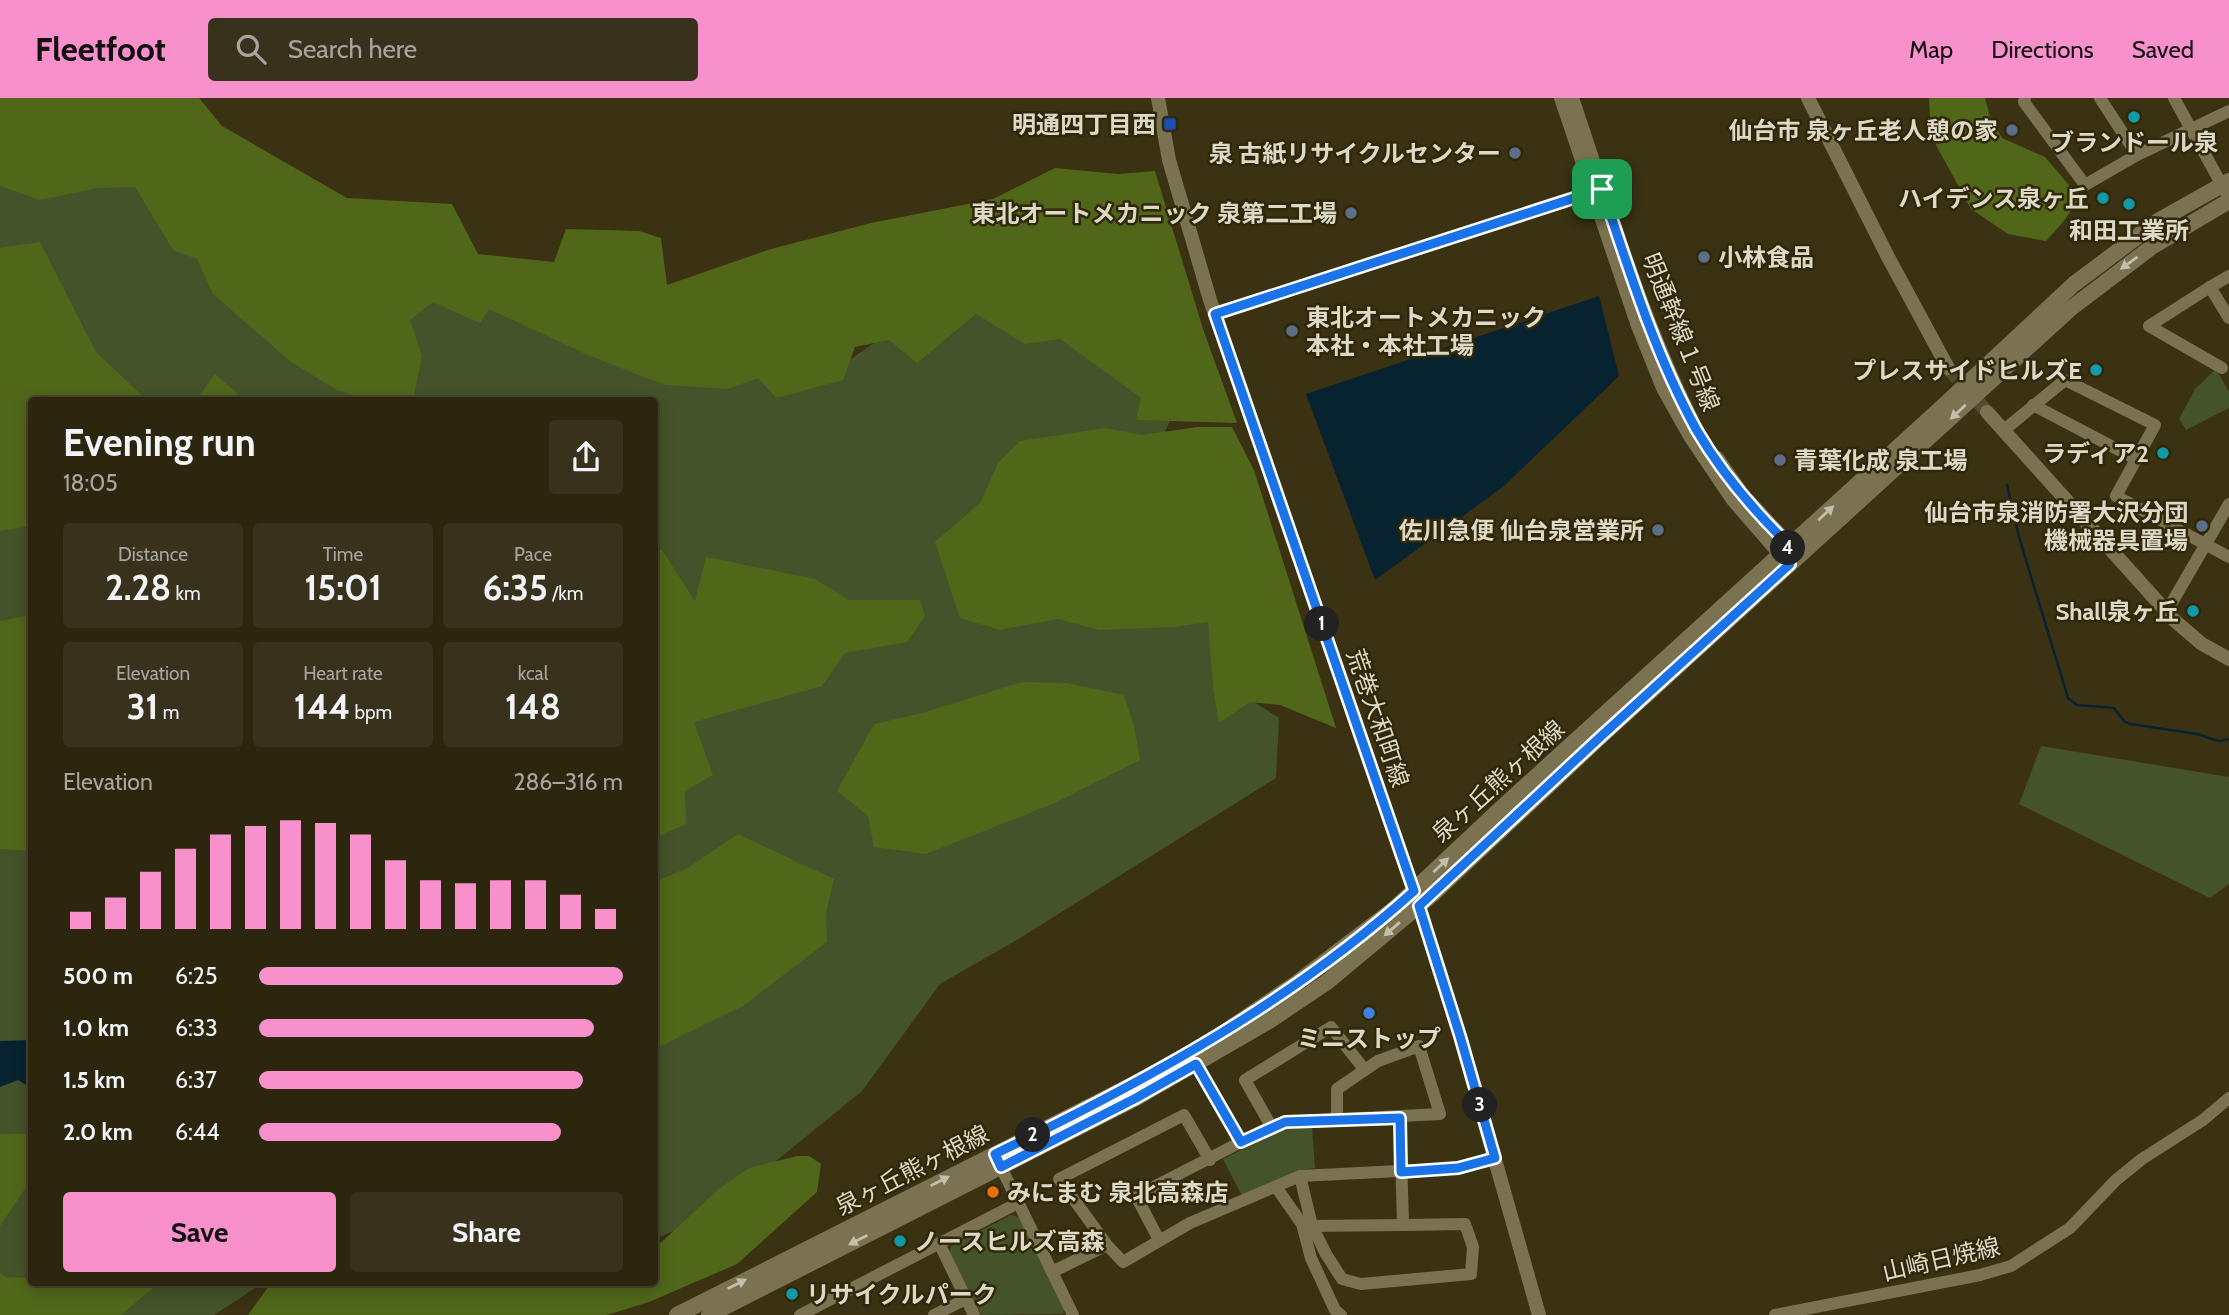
<!DOCTYPE html>
<html lang="en">
<head>
<meta charset="utf-8">
<style>
  :root { --surface:#2c260e; --page:#38321c; --text:#f1f3f6; --muted:#a6a59e; --line:#48432e; --accent:#f890cb }
  body { margin:0; font-family:Cabin,"Noto Sans JP",sans-serif; background:var(--page); color:var(--text); height:100vh; display:flex; flex-direction:column; font-size:26px; white-space:nowrap }
  * { box-sizing:border-box; margin:0 }
  p { font-size:23px; color:var(--muted) }
  .icon { flex:none; width:38px; height:38px; fill:none; stroke:currentColor; stroke-width:2; stroke-linecap:round; stroke-linejoin:round }
  .map { position:relative; flex:1; overflow:hidden }
  .drawer { position:absolute; left:28px; top:299px; width:630px; height:889px; display:flex; flex-direction:column; background:var(--surface); border-radius:7px; box-shadow:0 4px 18px #0003,0 0 0 2px var(--line) }
  .drawer>* { flex:none }
  .pin { position:absolute; display:grid; place-items:center; width:60px; height:60px; color:#fff; margin:-30px; border-radius:14px; box-shadow:0 4px 10px #0006 }
  .km { position:absolute; width:35px; height:35px; margin:-18px; border-radius:50%; background:#222; color:#fff; font-size:19px; line-height:35px; text-align:center }
  .round { display:grid; place-items:center; flex:none; width:74px; height:74px; border-radius:7px; background:var(--page) }
  .headline { display:flex; align-items:center; justify-content:space-between; height:119px; padding:0 35px }
  h1 { font-size:38px; font-weight:800; line-height:52px }
  .metrics { display:grid; grid-template-columns:repeat(3,1fr); gap:10px; height:119px; padding:7px 35px }
  .metrics div { display:grid; align-content:center; border-radius:7px; background:var(--page); text-align:center }
  .metrics b { font-size:35px; font-weight:800 }
  .metrics small { font-size:19px; font-weight:400 }
  .metrics p { font-size:19px }
  .chart { height:196px; padding:14px 35px }
  .chart p { display:flex; justify-content:space-between }
  .chart svg { width:100%; height:126px; margin-top:7px; stroke:var(--accent); stroke-width:6 }
  .cta { display:flex; gap:14px; margin-top:auto; padding:14px 35px }
  .cta a { flex:1; height:80px; border-radius:7px; background:var(--accent); color:#111; font-size:28px; font-weight:800; line-height:80px; text-align:center }
  .cta a+a { background:var(--page); color:var(--text) }
  ul { padding:0 35px; list-style:none; font-size:23px }
  li { display:grid; grid-template-columns:112px 84px 1fr; align-items:center; height:52px }
  li i { height:18px; border-radius:9px; background:var(--accent) }
  header { display:flex; align-items:center; gap:42px; box-sizing:border-box; height:98px; padding:0 35px; background:var(--accent); color:#111 }
  header strong { font-size:33px }
  nav { display:flex; gap:38px; margin-inline-start:auto; font-size:24px }
  .search { width:490px; height:63px; background:var(--page); display:flex; align-items:center; gap:18px; box-sizing:border-box; padding:0 24px; border-radius:7px; color:var(--muted); font-size:26px }
  .map>svg:first-child { display:block }
  .green { fill:#445329 }
  .forest { fill:#50671a }
  .water { fill:#072330 }
  .lines { fill:none; stroke-linecap:round; stroke-linejoin:round }
  .stream { stroke:#072330; stroke-width:2.5 }
  .tertiary-tunnel { stroke:#524b2e; stroke-width:14; stroke-dasharray:14 7; stroke-linecap:butt }
  .minor { stroke:#7a7251; stroke-width:12 }
  .tertiary { stroke:#7a7251; stroke-width:14 }
  .secondary { stroke:#7a7251; stroke-width:16 }
  .oneway { fill:#c4bfaa }
  .route-casing { stroke:#fff; stroke-width:14 }
  .route { stroke:#1a73e8; stroke-width:9 }
  .culture-dot { fill:#0f9aa8; stroke:#302808; stroke-width:2.5 }
  .transit-dot { fill:#1a4fb4; stroke:#302808; stroke-width:2.5 }
  .service-dot { fill:#5c6f8a; stroke:#302808; stroke-width:2.5 }
  .shop-dot { fill:#3f7fe0; stroke:#302808; stroke-width:2.5 }
  .food-dot { fill:#e8710a; stroke:#302808; stroke-width:2.5 }
  .labels { text-anchor:middle; dominant-baseline:central; stroke-width:5; stroke-linejoin:round; paint-order:stroke }
  .poi-label { font-size:24px; font-weight:bold; fill:#ddd9c7; stroke:#302808; text-anchor:end }
  .street-label { font-size:24px; fill:#ddd9c7; stroke:#302808 }
</style>
</head>
<body>
<header>
<strong>Fleetfoot</strong>
<div class="search"><svg class="icon" aria-label="search" viewBox="0 0 24 24"><circle cx="10" cy="10" r="6"/><path d="M15 15l6 6"/></svg>Search here</div>
<nav><a>Map</a><a>Directions</a><a>Saved</a></nav>
</header>
<div class="map">
<svg width="2229" height="1217" viewBox="0 0 2229 1217">
  <rect width="100%" height="100%" fill="#3a3213"/>
  <g class="green">
    <polygon points="0,70 141,79 427,194 835,272 897,229 975,205 1062,230 1174,314 1156,353 1234,591 1279,620 1276,680 1020,840 940,886 862,993 710,1117 655,1141 654,303 32,303 32,1185 263,1185 214,1217 0,1217"/>
    <polygon points="2216,271 2229,294 2229,310 2186,332 2179,321 2195,291"/>
    <polygon points="2041,648 2229,679 2229,786 2210,800 2019,706"/>
    <polygon points="1312,1029 1315,1070 1301,1072 1242,1098 1223,1061 1283,1031"/>
    <polygon points="1011,1117 1019,1119 1065,1208 1063,1216 981,1217 950,1155 951,1148"/>
  </g>
  <g class="forest">
    <polygon points="0,0 199,0 222,28 347,100 452,106 478,156 554,164 566,131 639,133 661,140 667,187 771,151 871,125 993,101 1055,70 1118,76 1155,73 1203,231 1237,325 1136,322 1141,300 1060,241 1025,246 976,216 917,265 889,242 855,249 843,282 776,300 758,280 728,291 665,287 590,258 489,211 480,225 433,204 410,222 422,258 413,303 371,303 337,292 291,264 213,196 197,161 173,152 135,89 98,90 40,102 0,88"/>
    <polygon points="1929,0 1985,0 1990,18 2002,40 2045,59 2080,100 2063,124 2046,143 2008,136 1971,111 1937,49 1931,34"/>
    <polygon points="40,144 96,254 148,303 32,303 31,428 0,433 0,150"/>
    <polygon points="215,276 246,303 195,303"/>
    <polygon points="1197,329 1232,329 1254,372 1336,630 1280,607 1250,604 1219,625 1213,589 1208,524 1175,529 1100,532 1058,521 1000,532 960,520 935,444 980,405 998,365 1020,343 1105,330 1142,337"/>
    <polygon points="655,452 662,452 695,503 706,459 815,481 849,502 920,502 925,518 907,544 845,555 822,588 694,624 713,677 685,693 686,726 655,740"/>
    <polygon points="31,517 31,753 0,751 0,523"/>
    <polygon points="1022,584 1066,585 1124,597 1134,628 1140,662 1055,705 926,756 874,749 868,718 837,693 874,626 922,615"/>
    <polygon points="738,736 834,781 826,815 827,844 743,908 655,951 655,784 689,769"/>
    <polygon points="0,1036 25,1036 31,1041 31,1082 0,1128"/>
    <polygon points="797,1058 809,1058 821,1066 817,1094 737,1166 649,1204 607,1217 248,1217 271,1185 654,1185 655,1150 720,1090 749,1070"/>
    <polygon points="0,1175 6,1179 31,1180 32,1185 159,1185 121,1217 0,1217"/>
  </g>
  <g class="water">
    <polygon points="1599,198 1619,278 1504,388 1375,482 1306,296"/>
    <polygon points="31,942 31,990 18,982 0,989 0,943"/>
  </g>
  <g class="lines">
    <polyline class="stream" points="2007,387 2019,439 2068,600 2077,607 2114,610 2125,624 2131,626 2197,636 2219,643 2229,641"/>
    <polyline class="tertiary-tunnel" points="1948,270 1987,314"/>
    <g class="minor">
      <polyline points="2025,0 2024,4 2085,87 2137,57 2229,13"/>
      <polyline points="2100,0 2137,57"/>
      <polyline points="2174,0 2229,100"/>
      <polyline points="2229,178 2210,189 2229,220"/>
      <polyline points="2210,189 2149,228 2222,270"/>
      <polyline points="1215,216 1601,91"/>
      <polyline points="2033,307 2136,361"/>
      <polyline points="2004,332 2065,282 2155,327 2116,398 2229,459"/>
      <polyline points="2167,513 2229,406"/>
      <polyline points="1337,1021 1337,991 1378,963 1419,948 1440,1016 1285,1024 1271,1028 1245,982 1331,929 1364,971"/>
      <polyline points="1241,1044 1271,1028"/>
      <polyline points="998,1063 1073,1217"/>
      <polyline points="1300,1078 1458,1070 1495,1060"/>
      <polyline points="1276,1089 1302,1126 1311,1160 1335,1212 1341,1217"/>
      <polyline points="1312,1128 1403,1127"/>
      <polyline points="1159,1142 1136,1098 1241,1044 1196,966"/>
      <polyline points="939,1145 974,1217"/>
      <polyline points="1107,1147 1059,1081 1184,1017 1210,1062"/>
      <polyline points="1052,1174 1107,1147 1123,1164 1190,1125 1300,1078 1312,1128 1326,1156 1342,1181 1361,1186 1471,1176 1473,1149 1465,1126 1403,1127 1400,1020"/>
      <polyline points="800,1217 1018,1105"/>
      <polyline points="934,1217 966,1201"/>
      <polyline points="1775,1217 1980,1177 2011,1168 2070,1130 2116,1082 2142,1061 2203,1022 2229,1000"/>
    </g>
    <g class="tertiary">
      <polyline points="1158,0 1169,62 1210,202 1419,808 1460,938 1539,1217"/>
      <polyline points="1561,0 1638,228 1663,290 1690,338 1733,402 1786,463"/>
      <path d="M1572,0C1610,112 1643,227 1697,332"/>
      <polyline points="1808,0 1888,159 1948,270"/>
      <polyline points="1987,314 2175,523 2202,546 2229,561"/>
      <polyline points="1717,360 1743,397 1796,454"/>
    </g>
    <g class="secondary">
      <polyline points="677,1217 1132,987 1207,946 1295,886 1395,810 1497,714 1939,312 2074,186 2158,123 2229,83"/>
      <polyline points="709,1217 1136,1000 1269,923 1327,884 1435,794 1598,641 2070,211 2153,148 2229,103"/>
    </g>
  </g>
  <defs><path id="oneway-solid" d="M-6-.8H1V-3.2L6.5 0L1 3.2V.8H-6Z" transform="scale(1.75)"/></defs>
  <g class="oneway">
    <use href="#oneway-solid" transform="translate(2129 165) rotate(144)"/>
    <use href="#oneway-solid" transform="translate(1958 314) rotate(137)"/>
    <use href="#oneway-solid" transform="translate(1826 415) rotate(-43)"/>
    <use href="#oneway-solid" transform="translate(1441 767) rotate(-43)"/>
    <use href="#oneway-solid" transform="translate(1392 831) rotate(139)"/>
    <use href="#oneway-solid" transform="translate(940 1083) rotate(-27)"/>
    <use href="#oneway-solid" transform="translate(858 1142) rotate(153)"/>
    <use href="#oneway-solid" transform="translate(737 1186) rotate(-27)"/>
  </g>
  <g class="lines">
    <defs>
      <path id="route" d="M1602,91C1629,172 1655,256 1696,331C1721,374 1755,414 1790,448L1781,457L1790,466L1598,641L1419,808L1460,938L1495,1060L1458,1070L1401,1074L1400,1020L1285,1024L1241,1044L1196,966L1136,1000L1001,1069L995,1056C1144,984 1290,905 1414,793L1215,216Z"/>
    </defs>
    <use href="#route" class="route-casing"/>
    <use href="#route" class="route"/>
  </g>
  <g class="culture-dot">
    <circle cx="2134" cy="19" r="7"/>
    <circle cx="2103" cy="100" r="7"/>
    <circle cx="2129" cy="106" r="7"/>
    <circle cx="2096" cy="272" r="7"/>
    <circle cx="2163" cy="355" r="7"/>
    <circle cx="2193" cy="513" r="7"/>
    <circle cx="900" cy="1143" r="7"/>
    <circle cx="792" cy="1196" r="7"/>
  </g>
  <rect class="transit-dot" x="1163" y="19" width="14" height="14" rx="3.5"/>
  <g class="service-dot">
    <circle cx="2012" cy="32" r="7"/>
    <circle cx="1515" cy="55" r="7"/>
    <circle cx="1351" cy="115" r="7"/>
    <circle cx="1704" cy="159" r="7"/>
    <circle cx="1292" cy="233" r="7"/>
    <circle cx="1780" cy="362" r="7"/>
    <circle cx="2202" cy="428" r="7"/>
    <circle cx="1658" cy="432" r="7"/>
  </g>
  <circle class="shop-dot" cx="1369" cy="915" r="7"/>
  <circle class="food-dot" cx="993" cy="1094" r="7"/>
  <g class="labels">
    <g class="poi-label">
      <text x="1156" y="26">明通四丁目西</text>
      <text x="1998" y="32">仙台市 泉ヶ丘老人憩の家</text>
      <text x="2134" y="44" text-anchor="middle">ブランドール泉</text>
      <text x="1501" y="55">泉 古紙リサイクルセンター</text>
      <text x="2089" y="100">ハイデンス泉ヶ丘</text>
      <text x="1337" y="115">東北オートメカニック 泉第二工場</text>
      <text x="2129" y="132" text-anchor="middle">和田工業所</text>
      <text x="1718" y="159" text-anchor="start">小林食品</text>
      <text x="1306" y="219" text-anchor="start">東北オートメカニック<tspan x="1306" dy="28">本社・本社工場</tspan></text>
      <text x="2082" y="272">プレスサイドヒルズE</text>
      <text x="2149" y="355">ラディア2</text>
      <text x="1794" y="362" text-anchor="start">青葉化成 泉工場</text>
      <text x="2188" y="414">仙台市泉消防署大沢分団<tspan x="2188" dy="28">機械器具置場</tspan></text>
      <text x="1644" y="432">佐川急便 仙台泉営業所</text>
      <text x="2179" y="513">Shall泉ヶ丘</text>
      <text x="1369" y="940" text-anchor="middle">ミニストップ</text>
      <text x="1007" y="1094" text-anchor="start">みにまむ 泉北高森店</text>
      <text x="914" y="1143" text-anchor="start">ノースヒルズ高森</text>
      <text x="806" y="1196" text-anchor="start">リサイクルパーク</text>
    </g>
    <g class="street-label">
      <text transform="translate(1681 234) rotate(68)">明通幹線１号線</text>
      <text transform="translate(1378 620) rotate(71)">荒巻大和町線</text>
      <text transform="translate(1498 683) rotate(-42)">泉ヶ丘熊ヶ根線</text>
      <text transform="translate(912 1072) rotate(-27)">泉ヶ丘熊ヶ根線</text>
      <text transform="translate(1941 1161) rotate(-13)">山崎日焼線</text>
    </g>
  </g>
</svg>
<div class="pin" style="left:1602px;top:91px;background:#1e9e55"><svg class="icon" aria-label="arrive" viewBox="0 0 24 24"><path d="M6 21V4h12l-3 4 3 4H6"/></svg></div>
<b class="km" style="left:1322px;top:526px">1</b>
<b class="km" style="left:1033px;top:1037px">2</b>
<b class="km" style="left:1480px;top:1007px">3</b>
<b class="km" style="left:1788px;top:450px">4</b>
<section class="drawer">
<div class="headline"><div><h1>Evening run</h1><p>18:05</p></div><a class="round"><svg class="icon" aria-label="share" viewBox="0 0 24 24"><path d="M12 15V3M7 8l5-5 5 5M5 13v7h14v-7"/></svg></a></div>
<div class="metrics">
<div><p>Distance</p><b>2.28<small> km</small></b></div>
<div><p>Time</p><b>15:01</b></div>
<div><p>Pace</p><b>6:35<small> /km</small></b></div>
</div>
<div class="metrics">
<div><p>Elevation</p><b>31<small> m</small></b></div>
<div><p>Heart rate</p><b>144<small> bpm</small></b></div>
<div><p>kcal</p><b>148</b></div>
</div>
<div class="chart"><p><span>Elevation</span>286–316 m</p>
<svg viewBox="0 0 160 44" preserveAspectRatio="none"><path d="M5 44V38M15 44V33M25 44V24M35 44V16M45 44V11M55 44V8M65 44V6M75 44V7M85 44V11M95 44V20M105 44V27M115 44V28M125 44V27M135 44V27M145 44V32M155 44V37"/></svg>
</div>
<ul>
<li><b>500 m</b>6:25<i style="width:100%"></i></li>
<li><b>1.0 km</b>6:33<i style="width:92%"></i></li>
<li><b>1.5 km</b>6:37<i style="width:89%"></i></li>
<li><b>2.0 km</b>6:44<i style="width:83%"></i></li>
</ul>
<div class="cta"><a>Save</a><a>Share</a></div>
</section>
</div>
</body>
</html>
